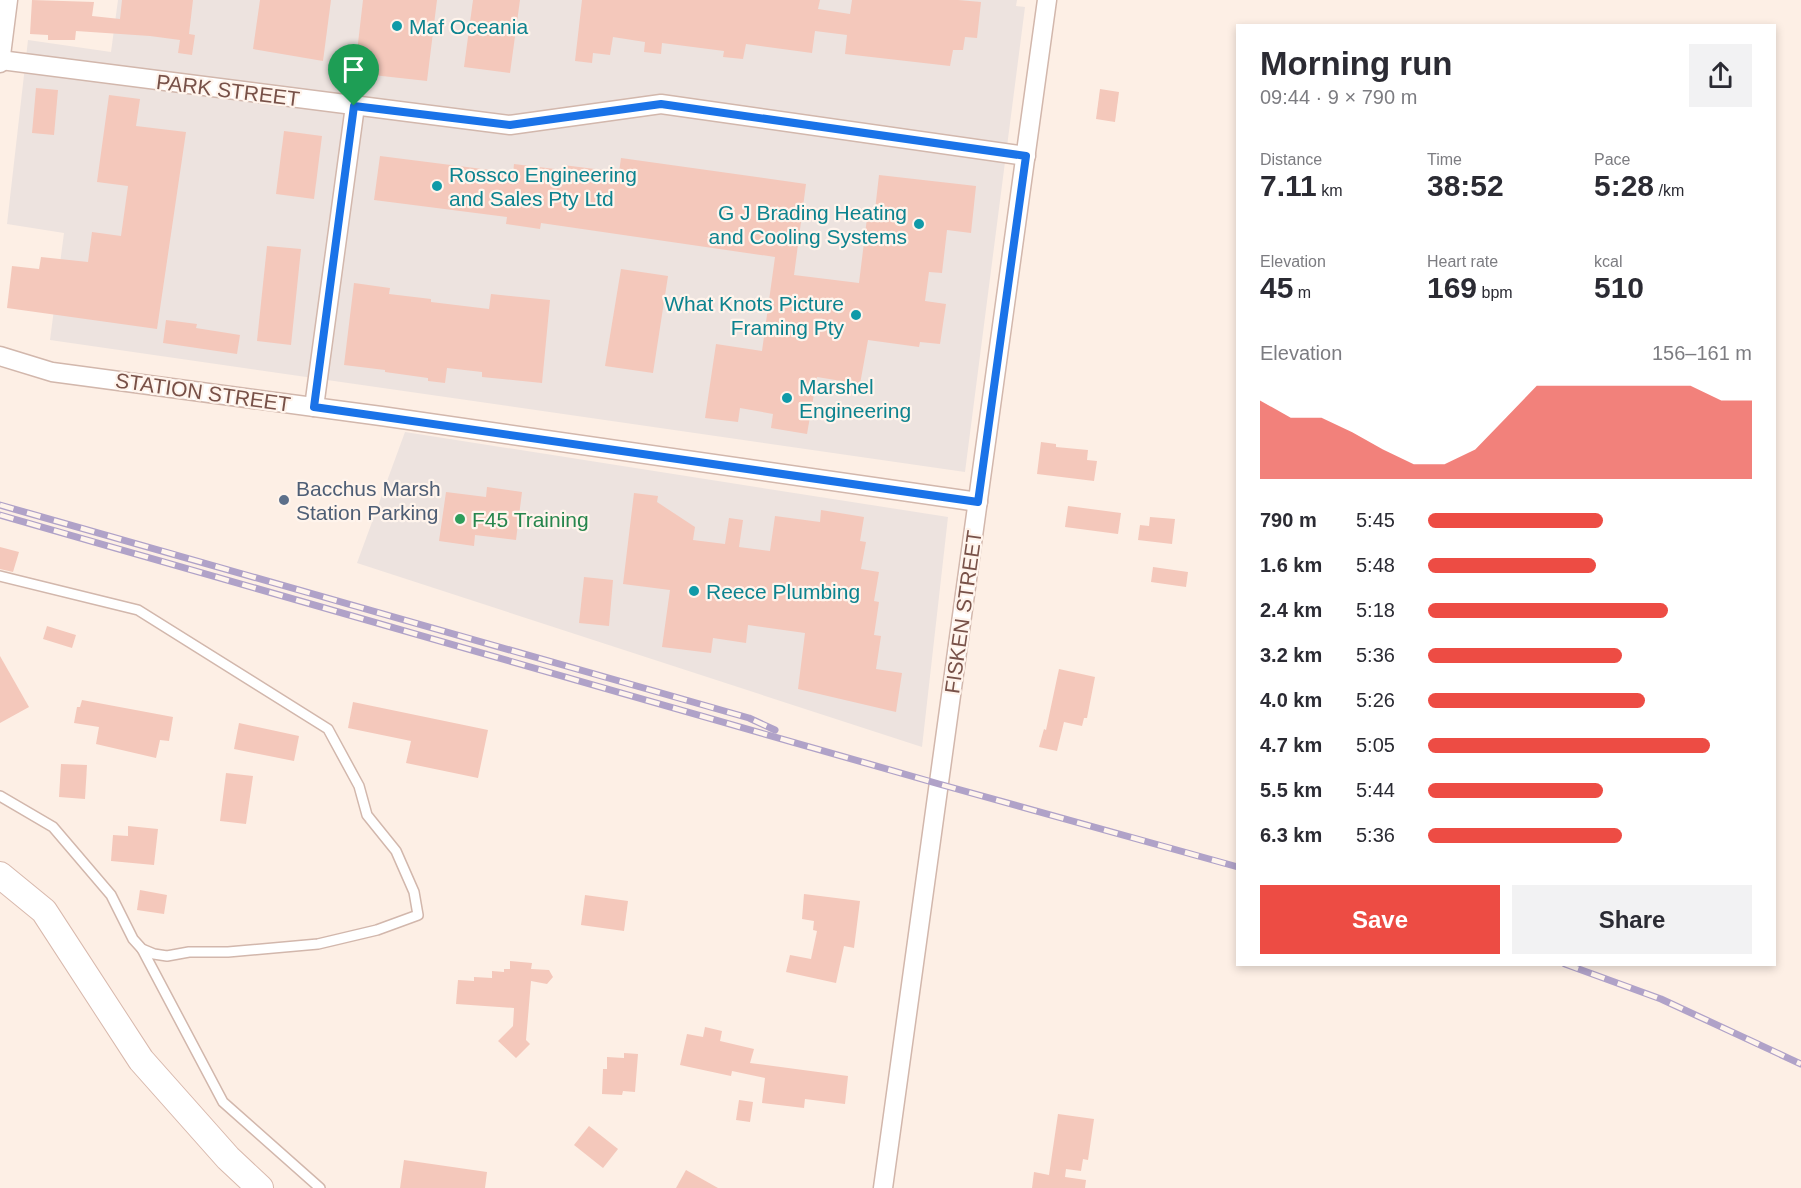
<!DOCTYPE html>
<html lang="en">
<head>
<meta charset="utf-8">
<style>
  :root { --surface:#fff; --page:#f2f2f3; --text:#2b2b33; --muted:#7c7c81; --accent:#ed4c44 }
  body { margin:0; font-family:Helvetica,sans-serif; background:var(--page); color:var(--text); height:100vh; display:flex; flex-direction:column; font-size:22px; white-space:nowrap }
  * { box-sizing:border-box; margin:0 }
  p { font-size:20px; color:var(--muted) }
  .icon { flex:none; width:33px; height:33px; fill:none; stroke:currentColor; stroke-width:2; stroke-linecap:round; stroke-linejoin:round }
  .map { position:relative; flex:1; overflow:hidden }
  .drawer { position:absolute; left:1236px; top:24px; width:540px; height:942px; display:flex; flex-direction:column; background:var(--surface); border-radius:0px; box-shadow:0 3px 9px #0003 }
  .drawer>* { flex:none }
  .pin { position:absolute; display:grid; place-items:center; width:51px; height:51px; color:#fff; margin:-62px -26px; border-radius:50% 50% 50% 0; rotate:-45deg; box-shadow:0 0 6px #0007 }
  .pin .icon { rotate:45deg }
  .round { display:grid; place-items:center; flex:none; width:63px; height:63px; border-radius:0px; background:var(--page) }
  .summary { display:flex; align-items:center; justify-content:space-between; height:102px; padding:0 24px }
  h1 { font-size:33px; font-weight:700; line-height:45px }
  .figures { display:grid; grid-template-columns:repeat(3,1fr); gap:9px; height:102px; padding:6px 24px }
  .figures div { display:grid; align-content:center }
  .figures b { font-size:30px; font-weight:700 }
  .figures small { font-size:16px; font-weight:400 }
  .figures p { font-size:16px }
  .chart { height:168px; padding:12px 24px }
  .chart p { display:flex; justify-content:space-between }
  .chart svg { width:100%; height:108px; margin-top:6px; fill:var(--accent); opacity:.7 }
  .button { display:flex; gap:12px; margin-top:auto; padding:12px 24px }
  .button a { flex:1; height:69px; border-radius:0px; background:var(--accent); color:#fff; font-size:24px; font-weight:700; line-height:69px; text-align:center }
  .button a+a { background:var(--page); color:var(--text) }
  ul { padding:0 24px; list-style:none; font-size:20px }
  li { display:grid; grid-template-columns:96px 72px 1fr; align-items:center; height:45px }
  li i { height:15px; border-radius:8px; background:var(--accent) }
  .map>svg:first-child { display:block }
  .industrial { fill:#ede3df }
  .building { fill:#f4c8bb }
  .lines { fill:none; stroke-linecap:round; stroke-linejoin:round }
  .service-casing { stroke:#d2b7ac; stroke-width:12 }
  .minor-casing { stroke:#d2b7ac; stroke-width:21 }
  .secondary-casing { stroke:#d8b8ac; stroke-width:28 }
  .service { stroke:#fff; stroke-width:9 }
  .minor { stroke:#fff; stroke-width:18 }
  .secondary { stroke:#fff; stroke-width:26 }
  .rail-casing { stroke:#b0a2c8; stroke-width:7 }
  .rail { stroke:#fff4ec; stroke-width:4.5; stroke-dasharray:14; stroke-linecap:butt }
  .route-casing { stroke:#fff; stroke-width:12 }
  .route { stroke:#1a73e8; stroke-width:8 }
  .culture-dot { fill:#0f9aa8; stroke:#fff4ec; stroke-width:2 }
  .service-dot { fill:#5c6f8a; stroke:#fff4ec; stroke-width:2 }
  .leisure-dot { fill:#2e9e5b; stroke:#fff4ec; stroke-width:2 }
  .labels { text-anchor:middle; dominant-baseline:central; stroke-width:4.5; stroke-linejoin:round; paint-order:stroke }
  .culture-label { font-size:21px; fill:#0d838f; stroke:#fff4ec; text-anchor:start }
  .street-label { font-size:21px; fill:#785148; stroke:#fff4ec }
  .service-label { font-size:21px; fill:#4e5e75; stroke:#fff4ec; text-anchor:start }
  .leisure-label { font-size:21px; fill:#27864d; stroke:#fff4ec; text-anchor:start }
</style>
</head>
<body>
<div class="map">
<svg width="1801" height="1188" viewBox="0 0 1801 1188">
  <rect width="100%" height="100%" fill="#fdefe5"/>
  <g class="industrial">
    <polygon points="118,0 1017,0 1016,6 1025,7 965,472 50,340 64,233 7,224 28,40 111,52"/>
    <polygon points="405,432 948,517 922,747 357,563"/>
  </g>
  <g class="building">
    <polygon points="32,0 94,2 92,16 120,19 122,0 193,0 189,34 195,35 192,55 178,53 180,40 150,36 76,31 75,40 48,40 48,35 30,34"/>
    <polygon points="260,0 331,0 323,61 253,49"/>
    <polygon points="363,0 437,0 427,81 373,75 374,71 346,68 348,51 357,52"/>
    <polygon points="473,0 520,0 510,73 464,67"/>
    <polygon points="582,0 820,0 818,9 850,14 852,0 958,0 981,2 977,38 965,37 963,50 953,50 950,66 845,54 847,35 815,31 812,53 746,44 743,59 723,57 724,51 662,43 661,54 644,52 645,42 613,37 610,55 593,53 592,63 575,61"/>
    <polygon points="36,88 58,90 54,135 32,133"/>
    <polygon points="1100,89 1119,92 1115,122 1096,119"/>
    <polygon points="109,95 140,99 136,126 186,132 157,329 7,308 12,266 39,269 41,257 88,262 92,232 121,236 128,186 97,182"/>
    <polygon points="284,131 322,136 314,199 276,194"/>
    <polygon points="380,156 513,173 514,164 563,170 563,165 619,172 621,158 806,184 794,275 859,283 867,218 874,219 879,175 976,186 971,233 947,230 942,273 929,272 925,301 946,304 940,344 920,342 919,347 868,340 860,384 817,377 807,434 771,428 773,414 740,408 738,422 705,418 716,344 762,351 775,257 541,223 540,229 506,224 507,217 374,200"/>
    <polygon points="267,246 301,249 291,345 257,341"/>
    <polygon points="621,269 668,276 653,373 605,366"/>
    <polygon points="354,283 390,288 389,294 431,299 431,302 489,309 491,294 550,300 542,383 482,377 482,372 447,368 445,383 428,381 428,378 385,372 385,370 344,365"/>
    <polygon points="166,320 197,324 196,328 240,335 237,354 163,343"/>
    <polygon points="1041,442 1056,444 1056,447 1088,450 1087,460 1097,461 1094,481 1037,474"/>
    <polygon points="487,487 522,492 516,540 475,535 474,546 439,541 446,492 486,497"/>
    <polygon points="634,493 658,496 657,502 695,527 693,540 725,544 729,518 743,520 739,547 770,551 775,516 820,522 821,510 864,517 860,541 866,542 861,569 879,572 874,601 879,602 874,635 881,636 876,669 902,673 896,712 798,689 805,633 748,625 746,643 713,638 711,653 662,647 670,590 623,584"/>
    <polygon points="1068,506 1121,513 1118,534 1065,527"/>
    <polygon points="1150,517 1175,519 1172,544 1138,540 1140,525 1149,526"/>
    <polygon points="0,547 19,552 13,572 0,569"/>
    <polygon points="1153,567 1188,572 1186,587 1151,582"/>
    <polygon points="584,577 613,580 609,626 579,623"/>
    <polygon points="47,626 76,635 72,648 43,639"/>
    <polygon points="0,656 29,707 0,723"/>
    <polygon points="1059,669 1095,677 1087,718 1084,718 1082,726 1064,722 1057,751 1039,747 1044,729 1046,730"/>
    <polygon points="82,700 173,717 169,741 160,740 156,758 96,744 99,727 74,723 77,707 80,707"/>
    <polygon points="353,702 488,730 478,778 406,763 411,741 348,728"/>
    <polygon points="239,723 299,736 294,761 234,749"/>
    <polygon points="61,764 87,765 85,799 59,797"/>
    <polygon points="226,773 253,776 246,824 220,821"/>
    <polygon points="128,826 158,829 154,865 111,861 113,835 128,836"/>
    <polygon points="140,890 167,895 164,914 137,910"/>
    <polygon points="804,894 860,901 854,948 844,946 836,983 786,972 790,955 811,959 817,931 813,930 814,921 802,919"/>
    <polygon points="585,895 628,901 624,931 581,925"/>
    <polygon points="510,961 532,963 531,969 549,970 553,977 547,984 531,981 526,1040 530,1044 516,1058 498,1041 513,1026 514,1008 456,1004 458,980 474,981 474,977 492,978 492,971 504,972 504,969 510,969"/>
    <polygon points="705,1027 722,1031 720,1041 754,1049 750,1063 848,1076 845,1104 805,1099 804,1108 762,1103 765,1078 732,1071 731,1076 680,1065 687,1034 703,1037"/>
    <polygon points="624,1053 638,1054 635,1092 623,1091 622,1095 602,1094 603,1069 607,1069 607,1057 624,1058"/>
    <polygon points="739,1100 753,1102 750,1122 736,1120"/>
    <polygon points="1058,1114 1094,1119 1088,1160 1083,1159 1081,1171 1066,1169 1065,1177 1086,1180 1085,1188 1032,1188 1034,1172 1049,1175"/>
    <polygon points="589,1126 618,1149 603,1168 574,1145"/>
    <polygon points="404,1160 487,1172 485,1188 400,1188"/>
    <polygon points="686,1170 718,1188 676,1188"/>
  </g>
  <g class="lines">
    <defs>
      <g id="service">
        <polyline points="0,576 138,610 328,729 359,786 367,815 396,851 414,892 418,915 377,930 318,944 228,952 189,952 167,956 154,954 142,949 133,939 111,895 53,827 0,796"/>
        <polyline points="142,949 223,1102 320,1188"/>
      </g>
      <g id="minor">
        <polyline points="0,60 510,125 661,104 1026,156"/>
        <polyline points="0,63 8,0"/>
        <polyline points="0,356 52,372 381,416 978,502"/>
        <polyline points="314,407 355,106"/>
        <polyline points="883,1188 1047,0"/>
      </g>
      <polyline id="secondary" points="0,875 44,911 141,1060 228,1158 260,1188"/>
    </defs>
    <use href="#service" class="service-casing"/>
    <use href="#minor" class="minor-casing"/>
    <use href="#secondary" class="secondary-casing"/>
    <use href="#service" class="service"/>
    <use href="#minor" class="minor"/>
    <use href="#secondary" class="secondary"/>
    <defs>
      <g id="rail">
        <polyline points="0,505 749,718 775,730"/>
        <polyline points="0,515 939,784 1238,867"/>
        <polyline points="1565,964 1661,999 1801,1064"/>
      </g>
    </defs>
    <use href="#rail" class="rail-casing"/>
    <use href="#rail" class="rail"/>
  </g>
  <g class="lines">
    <defs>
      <polygon id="route" points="661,104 1026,156 978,502 314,407 354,106 510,125"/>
    </defs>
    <use href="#route" class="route-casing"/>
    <use href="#route" class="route"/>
  </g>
  <g class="culture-dot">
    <circle cx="397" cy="26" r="6"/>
    <circle cx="437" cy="186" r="6"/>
    <circle cx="919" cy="224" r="6"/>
    <circle cx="856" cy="315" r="6"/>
    <circle cx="787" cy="398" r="6"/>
    <circle cx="694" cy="591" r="6"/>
  </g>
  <circle class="service-dot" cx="284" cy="500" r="6"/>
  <circle class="leisure-dot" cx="460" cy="519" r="6"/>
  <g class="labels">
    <g class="culture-label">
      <text x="409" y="26">Maf Oceania</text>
      <text x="449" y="174">Rossco Engineering<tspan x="449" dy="24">and Sales Pty Ltd</tspan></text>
      <text x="907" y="212" text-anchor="end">G J Brading Heating<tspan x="907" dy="24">and Cooling Systems</tspan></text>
      <text x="844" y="303" text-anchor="end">What Knots Picture<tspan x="844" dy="24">Framing Pty</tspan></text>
      <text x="799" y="386">Marshel<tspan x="799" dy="24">Engineering</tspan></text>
      <text x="706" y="591">Reece Plumbing</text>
    </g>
    <g class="street-label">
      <text transform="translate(228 90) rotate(7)">PARK STREET</text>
      <text transform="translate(203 392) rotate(8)">STATION STREET</text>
      <text transform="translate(963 612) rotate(-82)">FISKEN STREET</text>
    </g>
    <g class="service-label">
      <text x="296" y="488">Bacchus Marsh<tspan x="296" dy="24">Station Parking</tspan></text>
    </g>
    <g class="leisure-label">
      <text x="472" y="519">F45 Training</text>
    </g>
  </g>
</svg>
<div class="pin" style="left:354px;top:106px;background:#1e9e55"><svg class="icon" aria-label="arrive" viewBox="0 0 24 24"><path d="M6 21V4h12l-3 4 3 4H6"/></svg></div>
<section class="drawer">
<div class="summary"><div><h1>Morning run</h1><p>09:44 · 9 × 790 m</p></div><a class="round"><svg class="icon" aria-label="share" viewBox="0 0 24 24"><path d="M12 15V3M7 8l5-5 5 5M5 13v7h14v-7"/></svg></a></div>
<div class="figures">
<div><p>Distance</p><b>7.11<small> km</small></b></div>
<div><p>Time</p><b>38:52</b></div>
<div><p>Pace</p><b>5:28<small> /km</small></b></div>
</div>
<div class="figures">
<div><p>Elevation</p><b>45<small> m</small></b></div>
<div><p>Heart rate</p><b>169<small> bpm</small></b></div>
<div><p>kcal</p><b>510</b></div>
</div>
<div class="chart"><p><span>Elevation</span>156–161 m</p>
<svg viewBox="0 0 160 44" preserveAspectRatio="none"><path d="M0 44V12L10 19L20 19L30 25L40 32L50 38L60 38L70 32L80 19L90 6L100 6L110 6L120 6L130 6L140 6L150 12L160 12V44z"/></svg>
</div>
<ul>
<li><b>790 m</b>5:45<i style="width:54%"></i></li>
<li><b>1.6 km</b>5:48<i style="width:52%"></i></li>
<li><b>2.4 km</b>5:18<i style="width:74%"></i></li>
<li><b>3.2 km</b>5:36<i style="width:60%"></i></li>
<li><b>4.0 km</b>5:26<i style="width:67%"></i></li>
<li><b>4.7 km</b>5:05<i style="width:87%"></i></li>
<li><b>5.5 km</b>5:44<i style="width:54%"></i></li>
<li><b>6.3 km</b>5:36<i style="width:60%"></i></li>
</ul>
<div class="button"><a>Save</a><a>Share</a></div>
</section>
</div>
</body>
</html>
